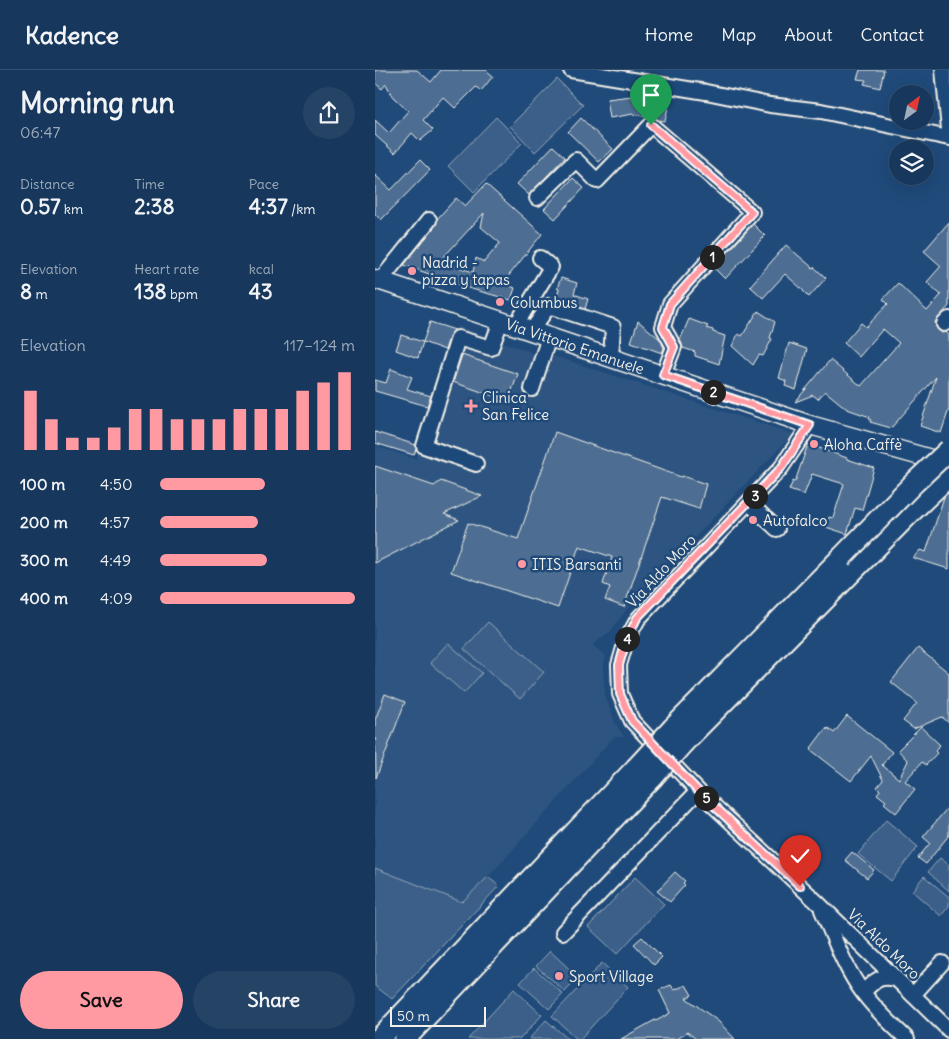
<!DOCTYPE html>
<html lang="en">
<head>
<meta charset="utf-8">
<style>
  :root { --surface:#17385c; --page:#244365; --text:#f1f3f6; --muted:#9eacbb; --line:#365272; --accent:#ff9aa2 }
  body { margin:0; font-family:Delius,sans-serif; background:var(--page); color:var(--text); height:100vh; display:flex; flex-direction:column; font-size:19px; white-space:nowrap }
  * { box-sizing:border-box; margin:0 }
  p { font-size:16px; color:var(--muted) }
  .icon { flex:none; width:28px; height:28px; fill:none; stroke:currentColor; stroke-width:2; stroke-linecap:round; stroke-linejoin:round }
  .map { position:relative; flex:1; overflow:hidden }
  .details { display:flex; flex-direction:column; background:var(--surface); width:375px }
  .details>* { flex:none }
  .needle { width:32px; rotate:33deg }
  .tools { position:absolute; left:514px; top:15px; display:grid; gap:10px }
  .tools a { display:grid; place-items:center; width:45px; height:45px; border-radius:50%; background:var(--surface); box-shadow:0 5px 20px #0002,0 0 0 1px var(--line); font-size:25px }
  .scale { position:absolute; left:15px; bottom:12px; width:96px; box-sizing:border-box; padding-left:5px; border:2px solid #f4f1e8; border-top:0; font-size:14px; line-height:18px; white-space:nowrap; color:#f4f1e8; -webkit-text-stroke:4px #1f4a7a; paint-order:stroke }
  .pin { position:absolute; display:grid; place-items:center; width:42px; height:42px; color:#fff; margin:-51px -21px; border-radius:50% 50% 50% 0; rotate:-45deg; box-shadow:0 0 5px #0007 }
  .pin .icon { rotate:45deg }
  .km { position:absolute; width:25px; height:25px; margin:-12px; border-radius:50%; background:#222; color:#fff; font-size:14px; line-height:25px; text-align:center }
  .round { display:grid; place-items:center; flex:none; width:52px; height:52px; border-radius:26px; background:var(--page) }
  .summary { display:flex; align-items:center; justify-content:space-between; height:85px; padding:0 20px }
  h1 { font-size:28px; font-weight:800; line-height:38px }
  .figures { display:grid; grid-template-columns:repeat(3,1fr); gap:8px; height:85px; padding:5px 20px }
  .figures div { display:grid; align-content:center }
  .figures b { font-size:21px; font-weight:800 }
  .figures small { font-size:14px; font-weight:400 }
  .figures p { font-size:14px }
  .chart { height:140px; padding:10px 20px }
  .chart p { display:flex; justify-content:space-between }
  .chart svg { width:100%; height:90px; margin-top:5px; stroke:var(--accent); stroke-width:6 }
  .button { display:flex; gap:10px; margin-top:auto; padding:10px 20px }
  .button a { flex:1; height:58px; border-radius:30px; background:var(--accent); color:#111; font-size:20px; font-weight:800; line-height:58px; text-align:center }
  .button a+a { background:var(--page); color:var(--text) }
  ul { padding:0 20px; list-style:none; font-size:16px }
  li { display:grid; grid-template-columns:80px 60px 1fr; align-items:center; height:38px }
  li i { height:12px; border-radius:6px; background:var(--accent) }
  header { display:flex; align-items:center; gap:30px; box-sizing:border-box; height:70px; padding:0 25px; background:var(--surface); border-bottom:1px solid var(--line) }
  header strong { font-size:24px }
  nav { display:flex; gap:28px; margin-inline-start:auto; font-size:18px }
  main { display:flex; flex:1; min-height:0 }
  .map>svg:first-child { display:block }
  .built { fill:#2d5581 }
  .grass { fill:#3a5f88; stroke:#97a8b8 }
  .building { fill:#4d6e92; stroke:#f4f1e8; fill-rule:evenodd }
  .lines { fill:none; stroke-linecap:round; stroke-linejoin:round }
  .minor-casing { stroke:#f4f1e8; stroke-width:18 }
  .major-casing { stroke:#f4f1e8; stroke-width:21 }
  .highway-casing { stroke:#f4f1e8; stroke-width:24 }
  .minor { stroke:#1f4a7a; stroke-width:14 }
  .major { stroke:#1f4a7a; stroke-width:18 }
  .highway { stroke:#1f4a7a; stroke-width:20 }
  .highway-bridge-casing { stroke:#f4f1e8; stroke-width:24; stroke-linecap:butt }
  .highway-bridge { stroke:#1f4a7a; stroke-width:20 }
  .route-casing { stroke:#fff; stroke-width:10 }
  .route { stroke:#ff9aa2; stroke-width:6 }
  .poi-dot { fill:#ff9aa2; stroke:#1f4a7a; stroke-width:2 }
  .labels { text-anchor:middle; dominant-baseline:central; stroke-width:5; stroke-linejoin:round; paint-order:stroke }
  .poi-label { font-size:15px; fill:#f4f1e8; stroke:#1f4a7a; text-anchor:start }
  .street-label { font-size:15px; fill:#f4f1e8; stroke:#1f4a7a }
</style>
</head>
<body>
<header>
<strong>Kadence</strong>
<nav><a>Home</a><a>Map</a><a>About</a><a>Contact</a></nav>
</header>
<main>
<section class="details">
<div class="summary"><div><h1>Morning run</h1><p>06:47</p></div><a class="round"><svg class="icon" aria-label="share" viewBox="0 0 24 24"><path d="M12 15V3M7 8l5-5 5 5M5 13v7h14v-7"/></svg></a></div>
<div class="figures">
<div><p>Distance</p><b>0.57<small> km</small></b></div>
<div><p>Time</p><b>2:38</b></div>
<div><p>Pace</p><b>4:37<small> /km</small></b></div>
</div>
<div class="figures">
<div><p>Elevation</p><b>8<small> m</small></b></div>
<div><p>Heart rate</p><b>138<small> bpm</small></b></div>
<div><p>kcal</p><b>43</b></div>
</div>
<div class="chart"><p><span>Elevation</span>117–124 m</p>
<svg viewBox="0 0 160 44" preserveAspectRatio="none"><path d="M5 44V15M15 44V29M25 44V38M35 44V38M45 44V33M55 44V24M65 44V24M75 44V29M85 44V29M95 44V29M105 44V24M115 44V24M125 44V24M135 44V15M145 44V11M155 44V6"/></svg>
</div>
<ul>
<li><b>100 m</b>4:50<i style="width:54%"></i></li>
<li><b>200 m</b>4:57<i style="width:50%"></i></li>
<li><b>300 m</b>4:49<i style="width:55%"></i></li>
<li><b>400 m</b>4:09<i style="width:100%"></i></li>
</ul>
<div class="button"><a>Save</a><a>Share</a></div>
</section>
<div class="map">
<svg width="574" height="969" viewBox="0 0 574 969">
  <rect width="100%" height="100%" fill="#1f4a7a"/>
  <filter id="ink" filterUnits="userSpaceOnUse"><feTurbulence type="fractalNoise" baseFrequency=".02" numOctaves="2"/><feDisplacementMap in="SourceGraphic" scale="10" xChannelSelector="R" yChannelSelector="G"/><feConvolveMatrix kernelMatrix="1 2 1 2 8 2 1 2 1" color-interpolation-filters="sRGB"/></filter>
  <g filter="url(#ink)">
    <polygon class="built" points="83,256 156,282 155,283 174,289 176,285 418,364 251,540 236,561 217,575 231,586 228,598 230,626 240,652 249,667 239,667 113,807 87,832 0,798 0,376 41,389"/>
    <g class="grass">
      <polygon points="182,9 208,35 160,82 135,56"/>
      <polygon points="121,47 147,73 99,122 73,96"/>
      <polygon points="113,552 169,602 145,629 89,579"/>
      <polygon points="73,573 107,603 89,623 55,593"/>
      <polygon points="511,750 543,777 516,811 483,784"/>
      <polygon points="565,788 574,795 574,821 553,802"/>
      <polygon points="0,798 87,832 113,807 124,816 17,929 0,916"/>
      <polygon points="549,806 574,827 574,836 566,846 537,821"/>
      <polygon points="260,807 289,834 242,884 213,857"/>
      <polygon points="175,881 203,907 190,922 161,896"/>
      <polygon points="227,893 253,917 205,969 202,969 177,946"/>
      <polygon points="159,898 188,924 174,939 145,913"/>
      <polygon points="139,919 167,945 145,969 93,969"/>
      <polygon points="171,950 193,969 154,969"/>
    </g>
    <g class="building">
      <polygon points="0,0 42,0 56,12 66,0 111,0 118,6 106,21 101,17 80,38 68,27 48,50 58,60 45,71 37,63 20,83 0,65 0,50 14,63 33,41 18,27 11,14 7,19 0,13"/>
      <polygon points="485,0 509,0 505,18 489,14 491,10 482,9"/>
      <polygon points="257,26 294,33 290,51 283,50 278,47 272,47 258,44 235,48 232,29"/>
      <polygon points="206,48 238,79 224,92 193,62"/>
      <polygon points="178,76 190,87 154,125 142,114"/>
      <polygon points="45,90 55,100 6,150 0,144 0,105 16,120"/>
      <polygon points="198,108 209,118 180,149 169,139"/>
      <path d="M111,114L167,164L128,213L140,218L136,230L93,218L29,195L61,155L62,149L81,128L90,136ZM109,143L106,157L125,173L109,192L101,188L98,202L65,191Z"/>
      <polygon points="574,152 574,236 563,248 560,252 561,257 563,260 567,263 571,262 574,265 574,339 566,363 545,356 561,307 516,358 495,352 496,350 494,349 495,347 472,339 450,321 443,329 438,325 420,332 455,290 486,316 524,273 508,259 484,287 469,273 486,253 491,257 513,234 508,229 523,213 552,241 566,225 552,212 566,196 549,181"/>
      <polygon points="378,154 390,166 350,209 339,198"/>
      <polygon points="411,175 438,198 439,197 451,208 434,227 428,221 428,220 410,204 388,228 375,216"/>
      <polygon points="186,208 202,213 199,224 213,229 210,239 181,229 184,219 182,218"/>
      <polygon points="383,241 400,252 395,268 397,269 388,286 384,285 378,295 357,276 363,264 367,266"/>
      <polygon points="314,249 333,256 331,258 338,260 338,262 350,266 344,294 320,286 320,282 308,278 305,270"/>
      <polygon points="263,251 285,269 289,278 287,283 256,272"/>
      <polygon points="55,252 80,260 75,265 70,280 48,272"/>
      <polygon points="26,265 48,272 43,288 21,280"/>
      <polygon points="414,273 432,279 421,320 410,316 411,311 404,308"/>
      <polygon points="87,285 143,304 133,331 78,312"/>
      <polygon points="16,299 37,307 32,319 56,326 52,336 0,321 0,310 11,313"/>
      <polygon points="0,362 41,375 41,379 39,385 0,373"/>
      <polygon points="180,362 306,407 307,406 331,414 324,439 287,427 249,537 230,530 235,517 228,514 237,487 204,476 183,538 76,502 93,453 143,469"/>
      <polygon points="433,374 472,388 472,389 499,398 487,440 480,438 472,464 451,457 454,447 458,448 469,414 437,404 429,425 414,420 418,411 420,412"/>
      <polygon points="0,396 59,416 66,411 107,426 69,444 84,450 0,493"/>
      <polygon points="574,422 574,499 538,488 545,480 551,482 569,427"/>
      <polygon points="543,578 574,603 574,653 567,647 539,659 528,651 542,633 516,612"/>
      <polygon points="10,624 30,632 1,708 0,650"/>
      <polygon points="472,646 517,682 507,695 524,709 533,691 523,680 546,657 565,675 560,681 562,683 551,695 547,692 530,711 540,719 521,743 509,733 511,731 502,724 505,720 502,717 508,710 496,686 476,711 436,680 437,678 436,678 451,658 452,660 453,658 459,663"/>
      <polygon points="574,736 574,765 551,794 543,788 555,773 548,767"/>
      <polygon points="477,782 499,800 492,808 470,790"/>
      <polygon points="300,802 310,811 308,813 310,815 295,832 282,821"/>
      <polygon points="267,867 287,887 279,895 259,874"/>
      <polygon points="296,915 299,920 311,915 317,925 311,928 343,951 360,969 321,969 312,962 301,969 246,969 280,950 281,951 295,943 284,920"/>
    </g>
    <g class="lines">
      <defs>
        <g id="minor">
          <polyline points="196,0 331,22 395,35 446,41 574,68"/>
          <polyline points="568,0 574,59"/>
          <polyline points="162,128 201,90 222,111 276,55 377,142 295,234 288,257 299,277 288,305"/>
          <polyline points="5,211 54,150"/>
          <polyline points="569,254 574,249"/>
          <polyline points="141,255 176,197 165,188"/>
          <polyline points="156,261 174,236 238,257 236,287"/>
          <polyline points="157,319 174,267"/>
          <polyline points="435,355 406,398 263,549 251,571 244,595 245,624 257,651 323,721 443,833 574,960"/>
          <polyline points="101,394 49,376 83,268 116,278 126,251"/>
          <polyline points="374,433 402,459"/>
          <path d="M447,840C459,868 470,899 489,924C502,941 517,955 532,969"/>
          <polyline points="188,862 323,721"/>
          <path d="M488,922C500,911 503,905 521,909"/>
          <polyline points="538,925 567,893"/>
        </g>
        <g id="major">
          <path id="s1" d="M0,209L174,267L435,355L574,394"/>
        </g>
        <g id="highway">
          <polyline points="298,658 466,488"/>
          <polyline points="309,672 536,442 574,406"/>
          <polyline points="4,969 261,698"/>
          <polyline points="30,969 277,708"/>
        </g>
      </defs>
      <use href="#minor" class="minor-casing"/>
      <use href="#major" class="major-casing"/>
      <use href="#highway" class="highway-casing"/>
      <use href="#minor" class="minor"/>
      <use href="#major" class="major"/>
      <use href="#highway" class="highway"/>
      <defs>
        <g id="highway-bridge">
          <polyline points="466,488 539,413 574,380"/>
          <polyline points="261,698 298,658"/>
          <polyline points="277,708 309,672"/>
        </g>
      </defs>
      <use href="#highway-bridge" class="highway-bridge-casing"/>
      <use href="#highway-bridge" class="highway-bridge"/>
    </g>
  </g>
  <g class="lines" filter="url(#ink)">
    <defs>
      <polyline id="route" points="276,55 377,142 295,234 288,257 299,277 288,305 435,355 406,398 262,548 251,571 244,595 245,624 257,651 323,721 425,816"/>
    </defs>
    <use href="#route" class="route-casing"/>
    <use href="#route" class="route"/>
  </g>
  <g class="poi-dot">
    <circle cx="37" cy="201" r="5"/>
    <circle cx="125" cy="232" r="5"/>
    <path d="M93.5 328.5h5v5h5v5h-5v5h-5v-5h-5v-5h5z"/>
    <circle cx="439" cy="374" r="5"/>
    <circle cx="378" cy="450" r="5"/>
    <circle cx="147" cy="494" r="5"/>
    <circle cx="184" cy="906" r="5"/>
  </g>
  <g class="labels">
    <g class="poi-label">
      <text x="47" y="192">Nadrid -<tspan x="47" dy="17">pizza y tapas</tspan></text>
      <text x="135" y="232">Columbus</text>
      <text x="107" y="327">Clinica<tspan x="107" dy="17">San Felice</tspan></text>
      <text x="449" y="374">Aloha Caffè</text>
      <text x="388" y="450">Autofalco</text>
      <text x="157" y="494">ITIS Barsanti</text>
      <text x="194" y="906">Sport Village</text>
    </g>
    <g class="street-label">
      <text stroke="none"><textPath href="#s1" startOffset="211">Via Vittorio Emanuele</textPath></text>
      <text transform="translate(286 501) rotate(-47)">Via Aldo Moro</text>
      <text transform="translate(509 874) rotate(44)">Via Aldo Moro</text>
    </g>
  </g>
</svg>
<div class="tools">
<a><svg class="needle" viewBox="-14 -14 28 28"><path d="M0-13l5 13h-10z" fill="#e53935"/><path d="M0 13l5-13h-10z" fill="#9eacbb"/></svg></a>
<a><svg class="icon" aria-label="layers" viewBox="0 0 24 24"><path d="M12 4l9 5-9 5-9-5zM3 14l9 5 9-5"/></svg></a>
</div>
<div class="scale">50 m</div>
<div class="pin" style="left:276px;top:55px;background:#1e9e55"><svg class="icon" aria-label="arrive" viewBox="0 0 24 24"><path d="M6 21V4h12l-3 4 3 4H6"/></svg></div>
<div class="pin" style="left:425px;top:816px;background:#d93025"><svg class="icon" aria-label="check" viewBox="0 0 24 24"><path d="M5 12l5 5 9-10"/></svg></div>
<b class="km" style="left:337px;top:187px">1</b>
<b class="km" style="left:338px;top:322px">2</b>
<b class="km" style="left:380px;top:426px">3</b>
<b class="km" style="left:252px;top:569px">4</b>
<b class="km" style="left:331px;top:728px">5</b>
</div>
</main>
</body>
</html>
